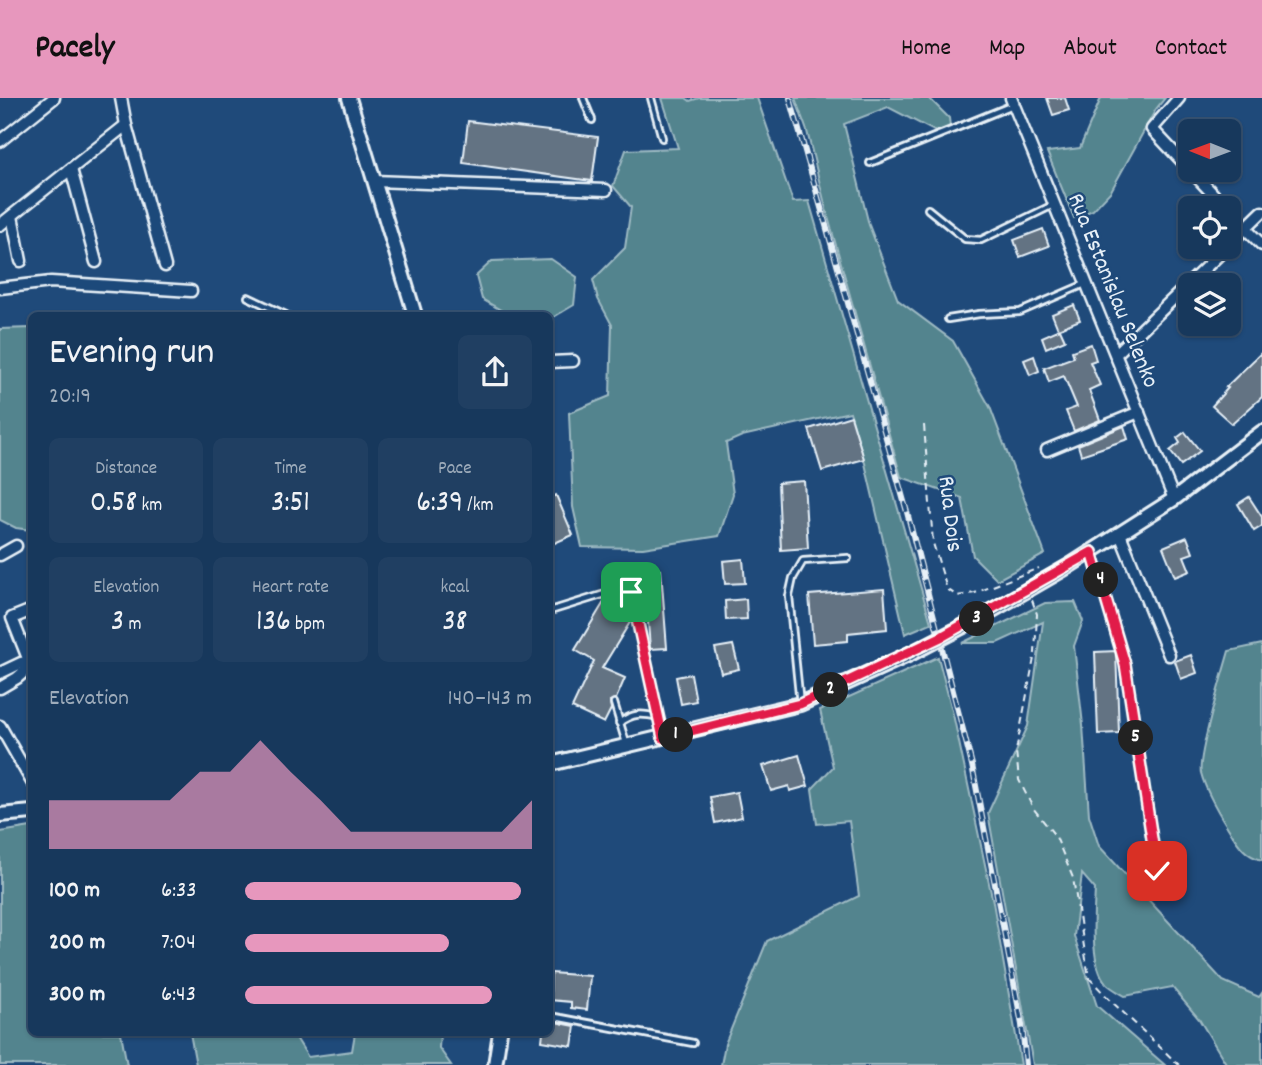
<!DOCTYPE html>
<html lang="en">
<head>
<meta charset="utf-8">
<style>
  :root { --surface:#17385c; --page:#203f62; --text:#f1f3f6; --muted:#9eacbb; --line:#365272; --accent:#e797bd }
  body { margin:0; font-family:Dekko,sans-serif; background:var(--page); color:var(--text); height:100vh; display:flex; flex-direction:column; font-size:26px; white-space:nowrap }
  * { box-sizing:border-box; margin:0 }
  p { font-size:23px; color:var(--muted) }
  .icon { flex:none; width:38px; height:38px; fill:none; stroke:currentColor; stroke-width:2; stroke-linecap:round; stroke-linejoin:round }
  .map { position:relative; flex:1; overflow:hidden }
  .sheet { position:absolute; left:28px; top:214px; width:525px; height:724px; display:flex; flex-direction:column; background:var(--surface); border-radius:10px; box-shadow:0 2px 5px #0004,0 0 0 2px var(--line) }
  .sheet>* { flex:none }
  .needle { width:46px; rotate:271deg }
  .fabs { position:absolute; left:1178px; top:21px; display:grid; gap:14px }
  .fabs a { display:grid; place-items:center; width:63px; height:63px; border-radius:10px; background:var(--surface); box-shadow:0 2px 5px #0004,0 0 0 2px var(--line); font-size:35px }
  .pin { position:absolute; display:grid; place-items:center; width:60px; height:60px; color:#fff; margin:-30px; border-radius:14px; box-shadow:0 4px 10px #0006 }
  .km { position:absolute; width:35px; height:35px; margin:-18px; border-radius:50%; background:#222; color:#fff; font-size:19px; line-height:35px; text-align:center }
  .round { display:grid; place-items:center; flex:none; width:74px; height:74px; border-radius:10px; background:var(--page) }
  .overview { display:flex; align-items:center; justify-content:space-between; height:119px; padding:0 21px }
  h1 { font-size:38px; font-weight:600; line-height:52px }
  .figures { display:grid; grid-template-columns:repeat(3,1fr); gap:10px; height:119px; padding:7px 21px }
  .figures div { display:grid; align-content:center; border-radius:10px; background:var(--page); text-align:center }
  .figures b { font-size:30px; font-weight:600 }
  .figures small { font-size:19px; font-weight:400 }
  .figures p { font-size:19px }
  .chart { height:196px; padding:14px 21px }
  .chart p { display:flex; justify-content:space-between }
  .chart svg { width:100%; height:126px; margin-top:7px; fill:var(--accent); opacity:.7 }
  ul { padding:0 21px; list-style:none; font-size:23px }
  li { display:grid; grid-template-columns:112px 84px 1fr; align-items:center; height:52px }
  li i { height:18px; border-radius:9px; background:var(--accent) }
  header { display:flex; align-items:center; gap:42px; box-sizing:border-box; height:98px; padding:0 35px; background:var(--accent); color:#111 }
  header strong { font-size:33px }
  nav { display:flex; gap:38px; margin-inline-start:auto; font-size:24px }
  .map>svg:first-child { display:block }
  .green { fill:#53848e; stroke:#9ebac3; stroke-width:2 }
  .building { fill:#637383; stroke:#e8f1f8; stroke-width:2 }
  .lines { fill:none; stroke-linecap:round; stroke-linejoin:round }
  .service-casing { stroke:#e8f1f8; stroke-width:10 }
  .minor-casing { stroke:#e8f1f8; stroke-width:15 }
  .tertiary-casing { stroke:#e8f1f8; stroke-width:18 }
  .secondary-casing { stroke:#e8f1f8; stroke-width:18 }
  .path { stroke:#e8f1f8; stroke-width:2; stroke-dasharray:7 5; stroke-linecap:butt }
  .service { stroke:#1f4a7a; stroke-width:4.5 }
  .minor { stroke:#1f4a7a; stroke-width:10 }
  .tertiary { stroke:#1f4a7a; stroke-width:12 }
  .secondary { stroke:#1f4a7a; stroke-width:12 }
  .rail-casing { stroke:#e8f1f8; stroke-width:6 }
  .rail { stroke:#1f4a7a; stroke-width:3.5; stroke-dasharray:10; stroke-linecap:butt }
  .secondary-bridge-casing { stroke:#e8f1f8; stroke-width:18; stroke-linecap:butt }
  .secondary-bridge { stroke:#1f4a7a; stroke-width:12 }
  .route-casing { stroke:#fff; stroke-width:14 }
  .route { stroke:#e11d48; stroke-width:9 }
  .labels { text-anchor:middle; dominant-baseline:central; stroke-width:5; stroke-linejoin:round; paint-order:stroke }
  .street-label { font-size:24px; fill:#e8f1f8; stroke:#1f4a7a }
</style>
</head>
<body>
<header>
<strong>Pacely</strong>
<nav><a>Home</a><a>Map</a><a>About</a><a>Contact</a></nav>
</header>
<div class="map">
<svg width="1262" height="967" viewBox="0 0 1262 967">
  <rect width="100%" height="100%" fill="#1f4a7a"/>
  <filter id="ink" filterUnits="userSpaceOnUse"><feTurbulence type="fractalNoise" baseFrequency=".0143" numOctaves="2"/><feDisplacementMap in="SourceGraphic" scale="14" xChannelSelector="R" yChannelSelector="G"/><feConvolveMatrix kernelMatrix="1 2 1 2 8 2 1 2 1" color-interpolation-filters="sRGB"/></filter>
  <g filter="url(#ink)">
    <g class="green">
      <polygon points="662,0 686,0 690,3 699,0 757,0 793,104 809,103 931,525 905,536 864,361 850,314 742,338 726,345 733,396 719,438 643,450 582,449 573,409 569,315 610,298 612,227 598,201 593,182 625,150 631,109 613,88 626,52 678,50"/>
      <polygon points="795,0 929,0 949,20 950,29 936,34 888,9 844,26 869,127 898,202 953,243 990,309 1045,456 997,482 973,458 962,400 901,379 828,119 807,33"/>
      <polygon points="1101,0 1165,0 1156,11 1111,93 1093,112 1074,120 1047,54 1080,50"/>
      <polygon points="551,161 577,179 574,207 552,220 550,217 506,215 482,201 476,178 492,163"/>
      <polygon points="31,230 32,230 31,432 16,430 0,422 0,231"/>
      <path d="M1075,504L1083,523L1074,548L1083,627L1089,717L1099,748L1223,883L1259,899L1262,895V967H1227L1199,921L1172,889L1125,898C1119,894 1110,890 1106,885C1089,865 1094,816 1095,791L1082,776L1074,838L1097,908L1165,967H1033L988,715L1028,628L1043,524L997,545H962L1045,505Z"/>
      <path d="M1262,546V762C1244,758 1237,744 1228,730C1218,714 1206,694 1201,675C1197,660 1223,574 1229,553Z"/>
      <polygon points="938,559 953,616 993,804 1021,967 721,967 725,946 767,843 859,798 849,723 817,726 812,691 833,669 820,612"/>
      <polygon points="31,729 32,934 121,935 127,967 0,967 0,734"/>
      <polygon points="248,934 293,935 308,959 352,953 355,935 440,935 439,950 451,967 196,967 190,935"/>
    </g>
    <g class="building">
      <polygon points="1047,0 1065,0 1069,12 1053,17"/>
      <polygon points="468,23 598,39 592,83 463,65"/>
      <polygon points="1043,131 1049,148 1020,159 1014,142"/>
      <polygon points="1074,207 1080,222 1058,231 1052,216"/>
      <polygon points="1060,231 1065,242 1046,250 1042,239"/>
      <polygon points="1091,246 1096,262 1090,264 1100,287 1089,292 1100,322 1074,333 1066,313 1077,309 1064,278 1049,284 1044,270 1074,259 1072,253"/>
      <polygon points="1262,254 1262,299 1232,326 1212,308 1228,290 1226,289"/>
      <polygon points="1034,258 1039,273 1030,277 1024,262"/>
      <polygon points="851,318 864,361 822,373 809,331"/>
      <polygon points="1124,328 1128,341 1081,357 1078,347"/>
      <polygon points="1185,334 1200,353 1181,367 1170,353 1180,345 1177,340"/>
      <polygon points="804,383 808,450 781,452 778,385"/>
      <polygon points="556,397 573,437 550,447 550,400"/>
      <polygon points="1249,399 1262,419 1262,428 1254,433 1238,406"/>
      <polygon points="1187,439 1193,455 1184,458 1190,473 1175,479 1163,449"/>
      <polygon points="743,461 745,485 725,486 723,463"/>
      <polygon points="661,472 667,550 650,551 646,496 639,508 635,474"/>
      <polygon points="884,491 887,531 848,535 848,543 813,546 809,497"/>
      <polygon points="746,501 747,521 726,522 725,503"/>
      <polygon points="604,504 632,521 602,570 625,580 616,601 610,603 611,611 604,625 572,610 594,563 575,552"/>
      <polygon points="733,547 739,571 721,575 715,550"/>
      <polygon points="1116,553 1119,635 1098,636 1095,554"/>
      <polygon points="1191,557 1197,575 1181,581 1175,563"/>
      <polygon points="691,576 696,603 681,606 676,579"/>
      <polygon points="799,657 808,688 790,693 789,688 771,693 763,668"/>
      <polygon points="737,694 742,719 715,725 710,699"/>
      <polygon points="551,875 590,878 587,912 571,910 571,904 550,902"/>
      <polygon points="550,923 575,928 572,948 542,943 543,934 550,934"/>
    </g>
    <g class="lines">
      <defs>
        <g id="service">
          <polyline points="583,0 592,22"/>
          <polyline points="651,0 662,40"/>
          <polyline points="870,65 1013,7"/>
          <polyline points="928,111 965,141 981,142 1053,107"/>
          <polyline points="248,199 286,217"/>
          <polyline points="948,221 979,216 1020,214 1085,186"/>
          <polyline points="1092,455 1125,566 1157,773"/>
          <polyline points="550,513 605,496 631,494 662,636"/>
          <polyline points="614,605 626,645"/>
          <polyline points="800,606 789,498 793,480 803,463 848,460"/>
          <path d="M619,625C633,615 641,615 658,619"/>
          <polyline points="550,918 693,945"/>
        </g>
        <g id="minor">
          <polyline points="121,0 126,27 165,168"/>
          <polyline points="1011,0 1174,401"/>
          <polyline points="1179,0 1152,31 1226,110"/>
          <polyline points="0,43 54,0"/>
          <polyline points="71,71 96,164"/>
          <polyline points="374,83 606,92"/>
          <polyline points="1228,113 1262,147"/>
          <polyline points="12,118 21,163"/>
          <polyline points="0,127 126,27"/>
          <polyline points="1228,147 1262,114"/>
          <polyline points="0,190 51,184 191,193"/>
          <polyline points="1116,256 1227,149"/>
          <polyline points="550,264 573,263"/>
          <polyline points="1047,352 1139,314"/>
          <polyline points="1120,436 1169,557"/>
          <polyline points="0,457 16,448"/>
          <polyline points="31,568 12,520 32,512"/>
          <polyline points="0,575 21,565 32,563"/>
          <polyline points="0,590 17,580 32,567"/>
          <polyline points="0,628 32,684"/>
        </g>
        <g id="tertiary">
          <polyline points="349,0 415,217"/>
          <polyline points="495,967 500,934"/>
        </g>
        <g id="secondary">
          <polyline points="977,521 1069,468 1174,401 1262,334"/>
          <polyline points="550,666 800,606 910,556"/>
          <polyline points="0,717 32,714"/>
        </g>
      </defs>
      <use href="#service" class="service-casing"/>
      <use href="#minor" class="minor-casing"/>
      <use href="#tertiary" class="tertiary-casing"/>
      <use href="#secondary" class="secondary-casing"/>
      <g class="path">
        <polyline points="924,327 933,445 947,491 957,498 975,495 1039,470"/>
        <polyline points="1032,502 1037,516 1035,555 1016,653 1019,682 1033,710 1056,739 1073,780 1089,880 1110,902 1179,967"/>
      </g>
      <use href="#service" class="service"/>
      <use href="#minor" class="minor"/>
      <use href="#tertiary" class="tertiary"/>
      <use href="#secondary" class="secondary"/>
      <defs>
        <polyline id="rail" points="790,0 907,414 972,667 1022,927 1026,967"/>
      </defs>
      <use href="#rail" class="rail-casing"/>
      <use href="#rail" class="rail"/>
      <defs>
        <polyline id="secondary-bridge" points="910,556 977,521"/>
      </defs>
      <use href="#secondary-bridge" class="secondary-bridge-casing"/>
      <use href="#secondary-bridge" class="secondary-bridge"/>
    </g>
  </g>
  <g class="lines" filter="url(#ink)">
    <defs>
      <polyline id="route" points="631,494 663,640 800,606 943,538 1092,454 1125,566 1157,773"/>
    </defs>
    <use href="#route" class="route-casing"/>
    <use href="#route" class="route"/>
  </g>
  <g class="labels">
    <g class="street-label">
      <text transform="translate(1112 193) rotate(68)">Rua Estanislau Selenko</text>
      <text transform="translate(949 416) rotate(83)">Rua Dois</text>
    </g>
  </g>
</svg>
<div class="fabs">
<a><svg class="needle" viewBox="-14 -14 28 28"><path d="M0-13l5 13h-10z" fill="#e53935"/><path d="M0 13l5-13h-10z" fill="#9eacbb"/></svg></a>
<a><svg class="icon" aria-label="locate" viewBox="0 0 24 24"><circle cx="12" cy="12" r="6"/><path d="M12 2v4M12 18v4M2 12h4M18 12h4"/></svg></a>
<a><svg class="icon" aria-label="layers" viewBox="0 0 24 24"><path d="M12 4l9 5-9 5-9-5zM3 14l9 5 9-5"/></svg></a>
</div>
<div class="pin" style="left:631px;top:494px;background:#1e9e55"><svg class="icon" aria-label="arrive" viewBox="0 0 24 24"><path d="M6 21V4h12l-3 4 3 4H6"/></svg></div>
<div class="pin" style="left:1157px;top:773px;background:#d93025"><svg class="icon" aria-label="check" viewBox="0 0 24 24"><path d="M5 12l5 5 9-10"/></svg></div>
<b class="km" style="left:676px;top:637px">1</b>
<b class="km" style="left:831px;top:592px">2</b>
<b class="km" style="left:977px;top:521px">3</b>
<b class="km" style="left:1101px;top:482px">4</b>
<b class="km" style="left:1136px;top:640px">5</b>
<section class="sheet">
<div class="overview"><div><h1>Evening run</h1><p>20:19</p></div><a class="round"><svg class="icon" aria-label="share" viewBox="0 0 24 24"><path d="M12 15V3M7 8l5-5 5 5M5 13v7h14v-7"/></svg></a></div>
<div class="figures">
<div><p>Distance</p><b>0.58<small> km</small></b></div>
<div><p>Time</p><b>3:51</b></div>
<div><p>Pace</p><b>6:39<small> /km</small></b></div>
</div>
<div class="figures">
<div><p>Elevation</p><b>3<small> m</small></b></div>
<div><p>Heart rate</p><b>136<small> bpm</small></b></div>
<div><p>kcal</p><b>38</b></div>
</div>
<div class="chart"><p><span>Elevation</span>140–143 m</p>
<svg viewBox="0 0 160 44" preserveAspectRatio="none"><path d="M0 44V27L10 27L20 27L30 27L40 27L50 17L60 17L70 6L80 17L90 27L100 38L110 38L120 38L130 38L140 38L150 38L160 27V44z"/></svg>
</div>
<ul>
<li><b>100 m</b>6:33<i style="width:96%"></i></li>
<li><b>200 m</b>7:04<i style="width:71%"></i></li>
<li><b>300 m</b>6:43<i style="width:86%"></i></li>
</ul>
</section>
</div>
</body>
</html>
